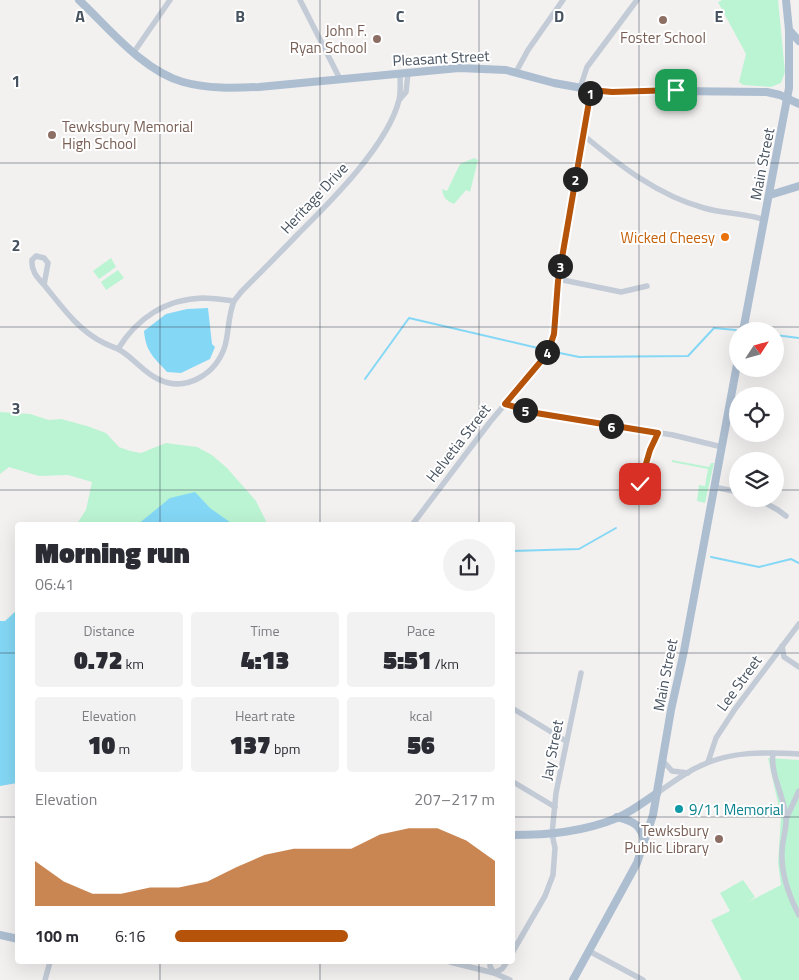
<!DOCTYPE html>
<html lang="en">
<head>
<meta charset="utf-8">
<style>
  :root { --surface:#fff; --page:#f2f2f3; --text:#2b2b33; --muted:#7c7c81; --accent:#b45309 }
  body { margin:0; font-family:"Titillium Web",sans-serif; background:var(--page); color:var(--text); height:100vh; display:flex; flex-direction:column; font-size:19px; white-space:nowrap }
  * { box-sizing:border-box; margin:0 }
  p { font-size:16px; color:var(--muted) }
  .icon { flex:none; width:28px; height:28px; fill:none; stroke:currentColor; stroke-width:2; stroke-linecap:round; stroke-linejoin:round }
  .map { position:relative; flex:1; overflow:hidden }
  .details { position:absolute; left:15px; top:522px; width:500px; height:442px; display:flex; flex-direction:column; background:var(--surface); border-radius:5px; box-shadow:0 5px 20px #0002 }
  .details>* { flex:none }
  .needle { width:32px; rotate:54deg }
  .tools { position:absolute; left:729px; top:322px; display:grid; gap:10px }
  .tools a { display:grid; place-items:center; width:55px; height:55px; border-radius:50%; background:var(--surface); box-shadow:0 5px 20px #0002; font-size:25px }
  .pin { position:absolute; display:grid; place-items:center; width:42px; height:42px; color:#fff; margin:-21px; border-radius:10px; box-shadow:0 2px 8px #0006 }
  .km { position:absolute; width:25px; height:25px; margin:-12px; border-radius:50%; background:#222; color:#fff; font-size:14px; line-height:25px; text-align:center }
  .round { display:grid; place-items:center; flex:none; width:52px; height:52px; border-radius:26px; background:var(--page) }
  .head { display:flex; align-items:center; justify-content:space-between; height:85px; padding:0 20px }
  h1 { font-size:28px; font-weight:800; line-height:38px }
  .stats { display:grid; grid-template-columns:repeat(3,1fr); gap:8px; height:85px; padding:5px 20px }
  .stats div { display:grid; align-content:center; border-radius:5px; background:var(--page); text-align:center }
  .stats b { font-size:25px; font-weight:800 }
  .stats small { font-size:14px; font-weight:400 }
  .stats p { font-size:14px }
  .chart { height:140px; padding:10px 20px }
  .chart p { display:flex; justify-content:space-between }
  .chart svg { width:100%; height:90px; margin-top:5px; fill:var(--accent); opacity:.7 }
  ul { padding:0 20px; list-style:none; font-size:16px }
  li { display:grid; grid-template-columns:80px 60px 1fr; align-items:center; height:38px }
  li i { height:12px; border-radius:6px; background:var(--accent) }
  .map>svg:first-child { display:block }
  .green { fill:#bbf4d3 }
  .water { fill:#84d8f5 }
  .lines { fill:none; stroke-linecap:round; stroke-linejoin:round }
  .stream { stroke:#84d8f5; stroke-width:2 }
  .minor { stroke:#c2cbd6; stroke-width:5.5 }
  .major { stroke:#adbed1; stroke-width:8 }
  .route-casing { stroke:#fff; stroke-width:10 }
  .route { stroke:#b45309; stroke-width:6 }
  .grid { fill:none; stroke:#46525f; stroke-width:1; stroke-opacity:0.55 }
  .education-dot { fill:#8d6e63; stroke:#fff; stroke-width:2 }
  .food-dot { fill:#e8710a; stroke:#fff; stroke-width:2 }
  .culture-dot { fill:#0f9aa8; stroke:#fff; stroke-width:2 }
  .labels { text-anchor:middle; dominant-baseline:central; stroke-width:4; stroke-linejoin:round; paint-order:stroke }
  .education-label { font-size:15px; fill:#785e54; stroke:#fff; text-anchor:end }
  .street-label { font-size:15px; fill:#46525f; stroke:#fff }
  .food-label { font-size:15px; fill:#c56008; stroke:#fff; text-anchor:end }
  .culture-label { font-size:15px; fill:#0d838f; stroke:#fff; text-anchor:start }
  .grid-label { font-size:16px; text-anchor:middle; font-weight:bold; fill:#46525f; stroke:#fff; stroke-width:4; stroke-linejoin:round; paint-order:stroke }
</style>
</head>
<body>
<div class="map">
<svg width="799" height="980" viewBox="0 0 799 980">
  <rect width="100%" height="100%" fill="#f3f0f0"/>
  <g class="green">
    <polygon points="722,0 778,0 785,72 781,83 771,87 743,85 739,82 746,54 718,2"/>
    <path d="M474,158L478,160L470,192L466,190L454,204C446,201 443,197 442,189L447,191L460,164Z"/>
    <polygon points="111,258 116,267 99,279 93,271"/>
    <polygon points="118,270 124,278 106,290 101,282"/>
    <polygon points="0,412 30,414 49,420 61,419 87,426 106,433 119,447 130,451 141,453 166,443 197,447 212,455 227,468 256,501 268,525 76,525 86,510 92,482 68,475 39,476 9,467 0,474"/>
    <polygon points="672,460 709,467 711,463 714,463 705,503 697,501 699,485 705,486 708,469 672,462"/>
    <polygon points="768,758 799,760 799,980 742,980 711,920 730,911 720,893 743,880 755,897 748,902 781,885 778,863 781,817"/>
  </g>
  <g class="water">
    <path d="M208,308L212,344L215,347L210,359L181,373L167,372C163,367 160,365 156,360C148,351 145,343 144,331L166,314L187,309Z"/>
    <polygon points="195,492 210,508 234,525 137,525 170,498"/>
    <polygon points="17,610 17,783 0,786 0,621 5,621"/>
  </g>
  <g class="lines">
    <g class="stream">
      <polyline points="775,335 799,338"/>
      <polyline points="555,352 579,357 688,356 714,328 736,330"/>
      <polyline points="365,379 409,318 542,349"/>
      <polyline points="512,551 579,549 616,528"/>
      <polyline points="711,557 759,567 791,559 799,563"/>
    </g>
    <g class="minor">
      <polyline points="300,0 340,79"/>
      <polyline points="134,52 170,0"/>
      <polyline points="516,72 528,50 563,0"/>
      <polyline points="580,88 587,67 637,0"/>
      <polyline points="400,99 406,92 408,73"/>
      <path d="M582,134C619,165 657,195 704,208C724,214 746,213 765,220"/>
      <path d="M36,256L44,258L48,263L44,285C37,277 31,271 32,260Z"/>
      <polyline points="558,279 621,292 647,286"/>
      <path d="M45,286C62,307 79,331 104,343C108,345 113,347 118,349"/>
      <path d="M234,301C228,316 229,331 225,346C216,374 186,393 158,379C143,372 133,357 118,349C137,318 166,299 203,298C214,298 224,300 234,301L241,292C260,273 279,254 298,234C330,202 388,145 399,100C401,92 400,82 400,73"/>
      <polyline points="505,404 536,413 673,435 722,447"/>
      <polyline points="640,484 649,450 658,433"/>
      <polyline points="714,487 738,492"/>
      <polyline points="758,499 778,510 786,516"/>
      <polyline points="412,525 490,422 542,360 551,344 554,334 559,274 591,90"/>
      <polyline points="782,646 784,657 799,667"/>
      <polyline points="512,708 566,741"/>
      <path d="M773,753C770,774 784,796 786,817C787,829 782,840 782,852C781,874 789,896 799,915"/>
      <polyline points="663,761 672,771 688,773"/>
      <polyline points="708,762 716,738 735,709 799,624"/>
      <polyline points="515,783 555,807"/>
      <path d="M657,793C671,784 684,773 700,766C730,751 766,752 799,754"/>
      <polyline points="786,819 799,791"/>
      <polyline points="589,951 643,980"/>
      <polyline points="512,953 545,896 553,875 555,848 552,834 556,793 581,673"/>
      <polyline points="450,962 494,973 510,980"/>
      <polyline points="490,962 490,966 494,973 502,969 507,962"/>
      <polyline points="45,980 50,962"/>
    </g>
    <g class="major">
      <path d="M79,0C109,28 143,71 183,82C208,89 234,88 259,87L459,68L506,70L554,83L604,92L676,91L767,92L780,95L799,104"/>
      <polyline points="789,30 799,41"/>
      <polyline points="770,195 799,186"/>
      <polyline points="743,331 789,88 789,30 786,0"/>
      <path d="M617,817C633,821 642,825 644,842"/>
      <path d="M512,835C548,835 583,832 617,818C631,812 644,802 657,793"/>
      <polyline points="0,935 18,939"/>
      <polyline points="573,980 637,863 653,815 671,710 684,651 738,359"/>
    </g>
  </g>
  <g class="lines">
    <defs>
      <polyline id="route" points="640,484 650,450 658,433 536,413 505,404 542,360 549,349 554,334 558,281 591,90 612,92 676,90"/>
    </defs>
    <use href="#route" class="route-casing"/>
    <use href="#route" class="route"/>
  </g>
  <path class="grid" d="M160,0V525M320,0V525M479,0V525M639,0V980M0,163H799M0,327H799M0,490H738M775,490H799M0,653H18M512,653H799M0,817H18M512,817H799M160,962V980M320,962V980M479,962V980"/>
  <g class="education-dot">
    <circle cx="663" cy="20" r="5"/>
    <circle cx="377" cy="39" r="5"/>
    <circle cx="52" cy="135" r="5"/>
    <circle cx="719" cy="839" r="5"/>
  </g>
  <circle class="food-dot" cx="725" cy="237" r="5"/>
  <circle class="culture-dot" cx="679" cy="809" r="5"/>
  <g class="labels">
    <g class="education-label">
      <text x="367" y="30">John F.<tspan x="367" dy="17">Ryan School</tspan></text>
      <text x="663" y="37" text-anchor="middle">Foster School</text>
      <text x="62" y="126" text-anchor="start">Tewksbury Memorial<tspan x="62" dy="17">High School</tspan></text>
      <text x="709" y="830">Tewksbury<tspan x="709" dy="17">Public Library</tspan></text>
    </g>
    <g class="street-label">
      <text transform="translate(441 58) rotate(-3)">Pleasant Street</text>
      <text transform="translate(762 164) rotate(-79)">Main Street</text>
      <text transform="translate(314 198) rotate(-47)">Heritage Drive</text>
      <text transform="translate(458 443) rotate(-52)">Helvetia Street</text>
      <text transform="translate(665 675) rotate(-79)">Main Street</text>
      <text transform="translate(739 683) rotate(-54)">Lee Street</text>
      <text transform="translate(552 750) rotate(-79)">Jay Street</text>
    </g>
    <g class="food-label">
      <text x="715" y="237">Wicked Cheesy</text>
    </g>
    <g class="culture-label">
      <text x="689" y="809">9/11 Memorial</text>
    </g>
  </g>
  <g class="grid-label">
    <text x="80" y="22">A</text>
    <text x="240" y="22">B</text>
    <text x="400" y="22">C</text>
    <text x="559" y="22">D</text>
    <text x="719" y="22">E</text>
    <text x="16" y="87">1</text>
    <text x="16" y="251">2</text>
    <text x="16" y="414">3</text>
  </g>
</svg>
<div class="tools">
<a><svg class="needle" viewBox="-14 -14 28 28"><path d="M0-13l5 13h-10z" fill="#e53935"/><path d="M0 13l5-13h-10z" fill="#7c7c81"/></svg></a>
<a><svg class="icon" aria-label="locate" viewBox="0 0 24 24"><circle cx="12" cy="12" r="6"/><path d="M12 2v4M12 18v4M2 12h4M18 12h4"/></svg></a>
<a><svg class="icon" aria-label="layers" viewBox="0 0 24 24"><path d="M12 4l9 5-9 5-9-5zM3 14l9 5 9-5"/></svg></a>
</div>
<div class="pin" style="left:676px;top:90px;background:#1e9e55"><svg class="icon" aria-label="arrive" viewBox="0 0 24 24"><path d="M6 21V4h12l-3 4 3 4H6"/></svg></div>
<div class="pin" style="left:640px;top:484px;background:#d93025"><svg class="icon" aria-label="check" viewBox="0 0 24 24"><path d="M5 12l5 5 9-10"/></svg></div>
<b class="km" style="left:590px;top:93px">1</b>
<b class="km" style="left:575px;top:179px">2</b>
<b class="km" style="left:560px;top:266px">3</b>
<b class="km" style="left:547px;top:352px">4</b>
<b class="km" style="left:525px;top:410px">5</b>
<b class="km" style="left:611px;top:426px">6</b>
<section class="details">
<div class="head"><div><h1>Morning run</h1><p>06:41</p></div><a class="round"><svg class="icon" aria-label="share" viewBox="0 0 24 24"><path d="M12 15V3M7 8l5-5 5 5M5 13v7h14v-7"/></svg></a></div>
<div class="stats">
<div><p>Distance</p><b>0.72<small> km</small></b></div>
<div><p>Time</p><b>4:13</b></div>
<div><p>Pace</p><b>5:51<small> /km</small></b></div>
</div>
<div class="stats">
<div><p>Elevation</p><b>10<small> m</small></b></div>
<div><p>Heart rate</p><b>137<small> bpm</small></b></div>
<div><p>kcal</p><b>56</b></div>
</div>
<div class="chart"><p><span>Elevation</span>207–217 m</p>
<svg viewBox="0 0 160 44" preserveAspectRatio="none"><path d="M0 44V22L10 32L20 38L30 38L40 35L50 35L60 32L70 25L80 19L90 16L100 16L110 16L120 9L130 6L140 6L150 12L160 22V44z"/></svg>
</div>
<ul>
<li><b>100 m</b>6:16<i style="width:54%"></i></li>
</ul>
</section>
</div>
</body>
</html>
